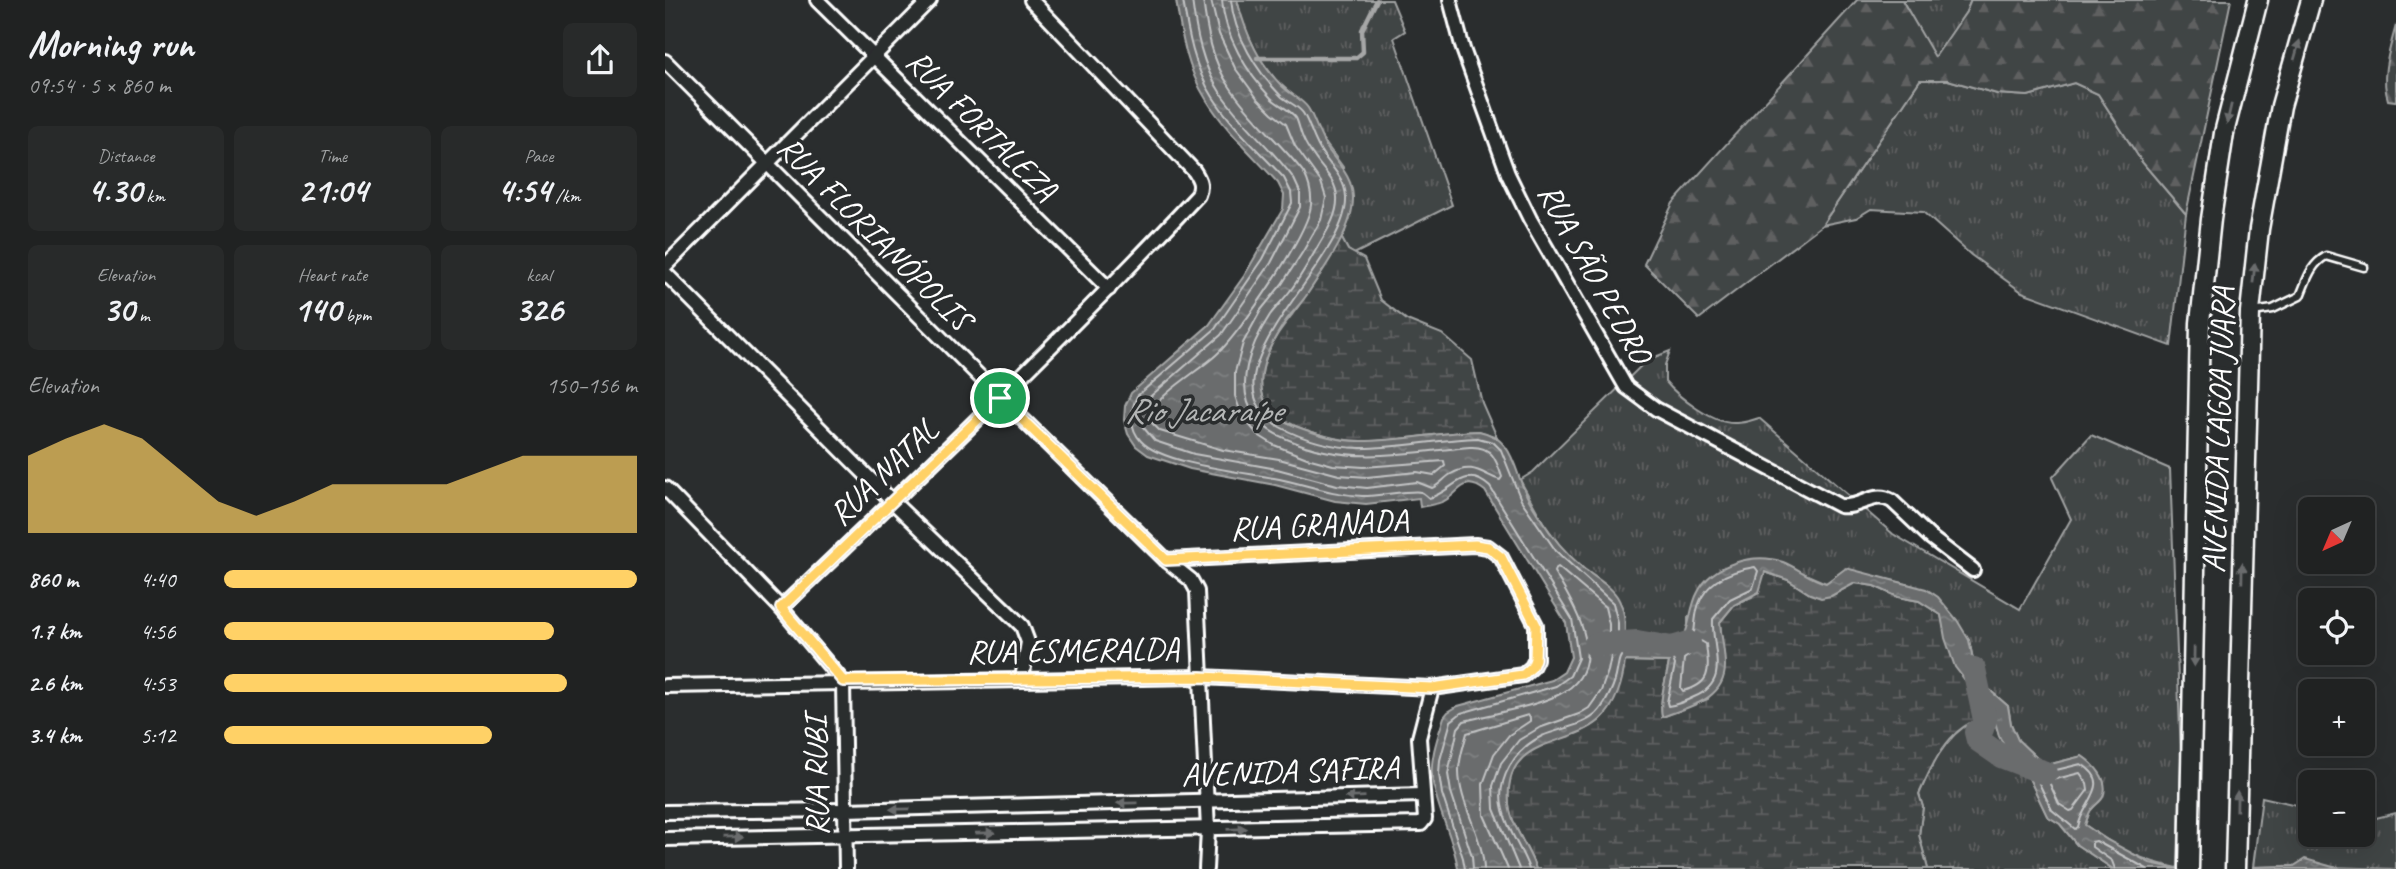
<!DOCTYPE html>
<html lang="en">
<head>
<meta charset="utf-8">
<style>
  :root { --surface:#202222; --page:#282a2a; --text:#f1f3f6; --muted:#a2a4a5; --line:#3d3f40; --accent:#ffd166 }
  body { margin:0; font-family:Caveat,sans-serif; background:var(--page); color:var(--text); height:100vh; display:flex; flex-direction:column; font-size:26px; white-space:nowrap }
  * { box-sizing:border-box; margin:0 }
  p { font-size:23px; color:var(--muted) }
  .icon { flex:none; width:38px; height:38px; fill:none; stroke:currentColor; stroke-width:2; stroke-linecap:round; stroke-linejoin:round }
  .map { position:relative; flex:1; overflow:hidden }
  .panel { display:flex; flex-direction:column; background:var(--surface); width:665px }
  .panel>* { flex:none }
  .needle { width:46px; rotate:224deg }
  .controls { position:absolute; left:1633px; top:497px; display:grid; gap:14px }
  .controls a { display:grid; place-items:center; width:77px; height:77px; border-radius:10px; background:var(--surface); box-shadow:0 7px 28px #0002,0 0 0 2px var(--line); font-size:35px }
  .pin { position:absolute; display:grid; place-items:center; width:60px; height:60px; color:#fff; margin:-30px; border:4px solid #fff; border-radius:50%; box-shadow:0 2px 7px #0007 }
  .round { display:grid; place-items:center; flex:none; width:74px; height:74px; border-radius:10px; background:var(--page) }
  .head { display:flex; align-items:center; justify-content:space-between; height:119px; padding:0 28px }
  h1 { font-size:38px; font-weight:700; line-height:52px }
  .metrics { display:grid; grid-template-columns:repeat(3,1fr); gap:10px; height:119px; padding:7px 28px }
  .metrics div { display:grid; align-content:center; border-radius:10px; background:var(--page); text-align:center }
  .metrics b { font-size:35px; font-weight:700 }
  .metrics small { font-size:19px; font-weight:400 }
  .metrics p { font-size:19px }
  .chart { height:196px; padding:14px 28px }
  .chart p { display:flex; justify-content:space-between }
  .chart svg { width:100%; height:126px; margin-top:7px; fill:var(--accent); opacity:.7 }
  ul { padding:0 28px; list-style:none; font-size:23px }
  li { display:grid; grid-template-columns:112px 84px 1fr; align-items:center; height:52px }
  li i { height:18px; border-radius:9px; background:var(--accent) }
  main { display:flex; flex:1; min-height:0 }
  .map>svg:first-child { display:block }
  .grass { fill:url(#grass-tufts); stroke:#a0a2a2; stroke-width:2 }
  .forest { fill:url(#forest-firs); stroke:#a0a2a2; stroke-width:2 }
  .wetland { fill:url(#wetland-marsh); stroke:#a0a2a2; stroke-width:2 }
  .water { fill:url(#water-ripples); stroke:#a6a7a7; stroke-width:2 }
  .lines { fill:none; stroke-linecap:round; stroke-linejoin:round }
  .shore { stroke:#c3c4c5; stroke-width:2 }
  .stream { stroke:#a6a7a7; stroke-width:4.5 }
  .river { stroke:#6a6c6d; stroke-width:24 }
  .lane-casing { stroke:#fff; stroke-width:11 }
  .street-casing { stroke:#fff; stroke-width:18 }
  .secondary-casing { stroke:#fff; stroke-width:23 }
  .lane { stroke:#2a2d2e; stroke-width:6 }
  .street { stroke:#2a2d2e; stroke-width:12 }
  .secondary { stroke:#2a2d2e; stroke-width:18 }
  .oneway { fill:#6a6c6d }
  .route-casing { stroke:#fff; stroke-width:14 }
  .route { stroke:#ffd166; stroke-width:9 }
  .labels { text-anchor:middle; dominant-baseline:central; stroke-width:7; stroke-linejoin:round; paint-order:stroke }
  .street-label { font-size:33px; fill:#fff; stroke:#2a2d2e }
  .water-label { font-size:35px; font-style:italic; fill:#b4b6b6; stroke:#2a2d2e }
</style>
</head>
<body>
<main>
<section class="panel">
<div class="head"><div><h1>Morning run</h1><p>09:54 · 5 × 860 m</p></div><a class="round"><svg class="icon" aria-label="share" viewBox="0 0 24 24"><path d="M12 15V3M7 8l5-5 5 5M5 13v7h14v-7"/></svg></a></div>
<div class="metrics">
<div><p>Distance</p><b>4.30<small> km</small></b></div>
<div><p>Time</p><b>21:04</b></div>
<div><p>Pace</p><b>4:54<small> /km</small></b></div>
</div>
<div class="metrics">
<div><p>Elevation</p><b>30<small> m</small></b></div>
<div><p>Heart rate</p><b>140<small> bpm</small></b></div>
<div><p>kcal</p><b>326</b></div>
</div>
<div class="chart"><p><span>Elevation</span>150–156 m</p>
<svg viewBox="0 0 160 44" preserveAspectRatio="none"><path d="M0 44V17L10 11L20 6L30 11L40 22L50 33L60 38L70 33L80 27L90 27L100 27L110 27L120 22L130 17L140 17L150 17L160 17V44z"/></svg>
</div>
<ul>
<li><b>860 m</b>4:40<i style="width:100%"></i></li>
<li><b>1.7 km</b>4:56<i style="width:80%"></i></li>
<li><b>2.6 km</b>4:53<i style="width:83%"></i></li>
<li><b>3.4 km</b>5:12<i style="width:65%"></i></li>
</ul>
</section>
<div class="map">
<svg width="1731" height="869" viewBox="0 0 1731 869">
  <defs>
    <pattern id="grass-tufts" width="24" height="20" patternUnits="userSpaceOnUse" patternTransform="scale(1.75)"><rect width="24" height="20" fill="#414445"/><path d="M3 7l-1-3M5 7V3M7 7l1-3M15 17l-1-3M17 17v-4M19 17l1-3" fill="none" stroke="#5e6061"/></pattern>
    <pattern id="forest-firs" width="22" height="20" patternUnits="userSpaceOnUse" patternTransform="scale(1.75)"><rect width="22" height="20" fill="#414445"/><path d="M5 1l3.5 6h-7zM16 11l3.5 6h-7z" fill="#5e6061"/></pattern>
    <pattern id="wetland-marsh" width="20" height="14" patternUnits="userSpaceOnUse" patternTransform="scale(1.75)"><rect width="20" height="14" fill="#414445"/><path d="M1 5h8M5 5V1M11 12h8M15 12V8" fill="none" stroke="#5e6061"/></pattern>
    <pattern id="water-ripples" width="26" height="14" patternUnits="userSpaceOnUse" patternTransform="scale(1.75)"><rect width="26" height="14" fill="#6a6c6d"/><path d="M2 4q2-2 4 0t4 0M15 11q2-2 4 0t4 0" fill="none" stroke="#808283"/></pattern>
  </defs>
  <rect width="100%" height="100%" fill="#2a2d2e"/>
  <filter id="ink" filterUnits="userSpaceOnUse"><feTurbulence type="fractalNoise" baseFrequency=".0143" numOctaves="2"/><feDisplacementMap in="SourceGraphic" scale="14" xChannelSelector="R" yChannelSelector="G"/><feConvolveMatrix kernelMatrix="1 2 1 2 8 2 1 2 1" color-interpolation-filters="sRGB"/></filter>
  <g filter="url(#ink)">
    <g class="grass">
      <polygon points="572,0 727,0 740,31 729,38 787,205 689,254 683,250 676,237 680,232 678,167 653,133 644,110 611,80 593,56 579,26"/>
      <polygon points="1237,0 1306,0 1301,12 1270,58"/>
      <polygon points="1255,80 1283,80 1332,94 1363,96 1409,83 1433,94 1477,162 1521,214 1506,346 1357,292 1306,255 1258,212 1206,209 1191,218 1157,225"/>
      <path d="M1005,351L1000,365V381C1013,397 1049,425 1071,423C1079,423 1087,420 1094,418L1228,534L1355,609L1406,519L1387,478L1426,435L1505,469L1516,757L1513,868C1475,861 1451,847 1420,825L1425,811L1437,798C1436,778 1434,767 1417,756L1386,764L1374,760L1353,740L1346,724L1343,706L1319,685L1309,664L1304,640L1249,586L1181,569L1161,583L1138,573L1023,617V632L1016,642L988,646L959,642L960,623L947,591L916,567L896,547L878,522L855,480L868,472L982,360Z"/>
      <path d="M1329,718L1334,736L1346,759L1364,778L1382,815L1395,824L1412,845L1448,869H1263L1254,835L1258,807L1254,795C1265,769 1279,735 1306,722C1313,719 1322,719 1329,718Z"/>
      <polygon points="1597,797 1645,808 1645,835 1698,835 1698,819 1703,820 1731,813 1731,869 1629,866 1588,867"/>
    </g>
    <g class="forest">
      <polygon points="1192,0 1237,0 1270,57 1301,12 1306,0 1566,0 1521,214 1477,162 1433,94 1409,83 1363,96 1332,94 1283,80 1255,80 1157,225 1034,319 979,264 1008,203"/>
      <path d="M1731,25V101L1723,100C1715,75 1725,49 1731,25Z"/>
    </g>
    <g class="wetland">
      <path d="M676,237L683,250L699,259L716,300L742,320L777,334L807,360L817,403L832,437L814,431C774,432 735,442 696,441C676,441 657,436 638,429C601,415 587,395 602,355C610,332 627,317 640,297C653,278 665,258 676,237Z"/>
      <path d="M1100,572L1123,580L1145,594L1166,596L1190,583L1209,586L1233,597L1254,601L1276,615C1285,664 1298,680 1329,718C1322,719 1313,719 1307,722C1280,735 1265,769 1254,794L1258,807L1254,835L1263,869H871C864,848 846,826 844,804C837,735 902,748 935,720C952,705 954,682 959,661L1004,662C1001,681 994,698 997,717L1043,699L1057,643L1055,622L1069,605L1087,597Z"/>
    </g>
    <g class="water">
      <path d="M511,0H572C580,31 592,61 615,84C623,93 637,99 643,108C651,121 654,137 664,151C675,166 687,177 688,197C689,229 658,270 641,296C634,306 624,315 618,325C594,361 580,407 630,426C652,434 674,442 697,441C736,441 775,432 814,431C849,438 848,468 862,496C866,504 871,511 876,519C887,537 902,554 918,568C930,578 947,586 954,600C962,614 959,628 960,643L988,646L1016,642C1026,627 1024,608 1033,592C1047,564 1089,552 1118,562C1133,568 1145,579 1161,583L1181,568L1261,589L1273,597L1292,620L1304,640L1309,664L1319,685L1343,706L1346,724L1353,740L1374,760L1386,764L1417,756C1429,764 1445,780 1438,797C1436,802 1429,805 1426,810C1423,814 1422,820 1420,825L1442,840L1485,863L1513,869H1448L1412,845L1395,824L1382,816L1364,778L1346,759L1334,736L1329,718L1290,667L1280,638L1276,615L1254,601L1233,597L1209,586L1190,583L1166,596L1156,598L1145,594L1123,580L1100,572L1094,592L1069,605L1055,622C1056,636 1060,651 1060,666C1060,700 1023,707 997,717C994,698 1001,681 1004,662L960,661C958,681 951,706 935,720C902,749 838,735 844,804C846,826 864,848 871,869H793C789,838 771,809 767,777C765,758 773,736 779,717L783,712L793,706L887,680L899,672L906,657L901,623L820,491C798,474 794,494 779,501C772,505 763,505 755,507L754,498L701,504L670,501L610,485L525,469L483,455L471,446L463,434L459,420L460,406L466,393L544,325L579,276L618,209L619,195L613,183C589,156 560,130 541,99C522,69 516,34 511,0Z"/>
      <polygon points="1640,859 1675,869 1588,869 1588,867 1629,866"/>
    </g>
    <g class="lines">
      <g class="shore">
        <path d="M518,0C523,33 529,68 548,97C567,127 595,152 619,178L626,192L627,203L598,259L550,329L472,396C465,411 464,428 476,441C497,464 578,472 609,478C641,484 663,494 697,496C709,497 749,489 756,492C759,493 761,496 764,498C788,492 799,463 825,487L907,619L913,658L905,676L891,686L796,713L786,721L775,760L774,774L777,794L798,858L800,869"/>
        <path d="M527,0C531,32 537,65 555,92C576,124 607,148 629,179L635,192V207L606,263L556,335L480,401L476,410L478,427L490,441L529,454L612,469L672,485L702,488L752,482L767,488C775,485 779,478 786,474C808,461 818,475 835,480L837,477C831,459 827,446 805,447C747,452 688,465 632,443C616,437 603,432 592,419C567,388 586,344 605,315C611,307 619,299 625,291C637,275 646,258 656,241C664,228 673,213 672,197C671,181 660,172 652,161C647,154 641,146 638,138C635,132 634,124 631,118C626,110 613,105 606,98C582,73 559,35 557,0"/>
        <path d="M538,0C542,30 547,62 565,87C586,119 616,143 639,173C644,183 647,194 646,205C643,234 574,335 551,355C535,370 494,394 486,412L487,423L495,431L558,450L614,459L674,475L702,477L752,472L769,475L780,466L779,461L699,467L668,465L642,458L609,445L593,435L577,416L570,396V372L578,343L596,310L617,284L637,253L656,220L661,198L656,182L630,146L621,124L607,113L592,98L570,68L554,34L546,0"/>
        <path d="M566,0C569,35 592,72 617,97C623,102 633,106 638,113C646,126 648,141 659,156C668,169 680,179 681,197C685,263 527,374 615,427C638,440 670,448 696,448C735,448 774,439 813,438L828,442L836,450L856,500L891,551L948,603L953,623V643L959,652C953,659 954,662 952,671C950,685 941,704 931,714C916,727 895,728 877,736C850,749 830,780 838,810C843,831 857,849 864,869"/>
        <path d="M1090,567L1093,571L1088,588L1065,599L1048,619C1046,650 1067,681 1029,697C1021,701 1012,705 1003,706L1002,702L1010,665L1006,654C1011,651 1017,650 1021,647C1031,638 1029,627 1031,616C1035,584 1062,571 1090,567Z"/>
        <path d="M1036,641L1041,644C1044,670 1047,684 1018,691L1016,688L1019,659L1028,652Z"/>
        <path d="M1416,764C1450,784 1417,802 1413,827L1410,829L1387,810L1367,769L1371,766L1387,771Z"/>
        <polygon points="1415,773 1422,783 1423,790 1408,810 1405,811 1394,804 1384,782 1387,780"/>
        <path d="M808,869L807,856L786,792L783,774L793,728L799,721C829,713 865,708 893,695C948,669 911,607 889,572L890,569L893,567L940,607L944,624V642L947,652L943,671L936,691L924,708L914,714L874,728L854,740L836,763L828,786L829,809L854,869"/>
        <path d="M819,869C818,835 794,804 794,771C794,758 799,745 802,733L863,715L865,718V721L844,735L829,754L818,784L819,815L843,869"/>
        <polyline points="1450,869 1447,861 1427,847 1427,842 1431,841 1482,869"/>
      </g>
      <polyline class="stream" points="592,58 691,58 698,52 697,30 712,0"/>
      <g class="river">
        <polyline points="930,645 972,642 1007,648 1024,643"/>
        <polyline points="1309,669 1320,720 1317,729 1311,732 1313,740 1336,756 1380,773"/>
      </g>
      <defs>
        <path id="lane" d="M1587,312L1608,309L1635,296C1642,280 1645,265 1661,256L1699,267"/>
        <g id="street">
          <polyline points="152,0 444,289"/>
          <path d="M785,0L798,49L843,174L865,219L961,387L991,409L1175,506C1195,509 1208,490 1227,501L1265,537L1308,570"/>
          <polyline points="0,61 336,398 501,560 526,580 532,591 543,830 541,869"/>
          <polyline points="0,266 265,0"/>
          <polyline points="0,273 228,502 357,626 363,642 357,679"/>
          <polyline points="0,488 116,608 178,682"/>
          <path d="M116,608C258,473 399,338 533,195C537,185 535,180 529,171L366,0"/>
          <polyline points="178,682 181,869"/>
          <polyline points="0,686 536,677 767,688 858,675 867,667 871,659 871,625 836,557 823,547 810,545 501,560"/>
          <polyline points="0,812 180,810 758,795"/>
          <polyline points="0,839 756,824 760,819 754,738 767,688"/>
        </g>
        <g id="secondary">
          <polyline points="1524,869 1535,323 1546,219 1559,133 1593,0"/>
          <polyline points="1570,869 1585,312 1594,229 1616,106 1646,0"/>
        </g>
      </defs>
      <use href="#lane" class="lane-casing"/>
      <use href="#street" class="street-casing"/>
      <use href="#secondary" class="secondary-casing"/>
      <use href="#lane" class="lane"/>
      <use href="#street" class="street"/>
      <use href="#secondary" class="secondary"/>
    </g>
    <defs><path id="oneway-solid" d="M-6-.8H1V-3.2L6.5 0L1 3.2V.8H-6Z" transform="scale(1.75)"/></defs>
    <g class="oneway">
      <use href="#oneway-solid" transform="translate(1632 50) rotate(-74)"/>
      <use href="#oneway-solid" transform="translate(1564 114) rotate(103)"/>
      <use href="#oneway-solid" transform="translate(1589 273) rotate(-84)"/>
      <use href="#oneway-solid" transform="translate(1577 573) rotate(-89)"/>
      <use href="#oneway-solid" transform="translate(1529 657) rotate(91)"/>
      <use href="#oneway-solid" transform="translate(690 797) rotate(178)"/>
      <use href="#oneway-solid" transform="translate(1572 801) rotate(-89)"/>
      <use href="#oneway-solid" transform="translate(462 803) rotate(179)"/>
      <use href="#oneway-solid" transform="translate(235 809) rotate(179)"/>
      <use href="#oneway-solid" transform="translate(572 829) rotate(-2)"/>
      <use href="#oneway-solid" transform="translate(320 833) rotate(-1)"/>
      <use href="#oneway-solid" transform="translate(68 837) rotate(-1)"/>
    </g>
  </g>
  <g class="lines" filter="url(#ink)">
    <defs>
      <polygon id="route" points="335,398 501,560 810,545 823,547 836,557 871,625 870,659 867,667 858,675 767,688 536,677 178,681 116,608"/>
    </defs>
    <use href="#route" class="route-casing"/>
    <use href="#route" class="route"/>
  </g>
  <g class="labels">
    <g class="street-label">
      <text transform="translate(317 125) rotate(45)">RUA FORTALEZA</text>
      <text transform="translate(210 233) rotate(45)">RUA FLORIANÓPOLIS</text>
      <text transform="translate(930 273) rotate(61)">RUA SÃO PEDRO</text>
      <text transform="translate(1553 430) rotate(-88)">AVENIDA LAGOA JUARA</text>
      <text transform="translate(218 472) rotate(-44)">RUA NATAL</text>
      <text transform="translate(654 524) rotate(-3)">RUA GRANADA</text>
      <text transform="translate(408 650) rotate(-1)">RUA ESMERALDA</text>
      <text transform="translate(625 771) rotate(-2)">AVENIDA SAFIRA</text>
      <text transform="translate(151 776) rotate(-91)">RUA RUBI</text>
    </g>
    <g class="water-label">
      <text x="538" y="410">Rio Jacaraípe</text>
    </g>
  </g>
</svg>
<div class="controls">
<a><svg class="needle" viewBox="-14 -14 28 28"><path d="M0-13l5 13h-10z" fill="#e53935"/><path d="M0 13l5-13h-10z" fill="#a2a4a5"/></svg></a>
<a><svg class="icon" aria-label="locate" viewBox="0 0 24 24"><circle cx="12" cy="12" r="6"/><path d="M12 2v4M12 18v4M2 12h4M18 12h4"/></svg></a>
<a>+</a>
<a>−</a>
</div>
<div class="pin" style="left:335px;top:398px;background:#1e9e55"><svg class="icon" aria-label="arrive" viewBox="0 0 24 24"><path d="M6 21V4h12l-3 4 3 4H6"/></svg></div>
</div>
</main>
</body>
</html>
